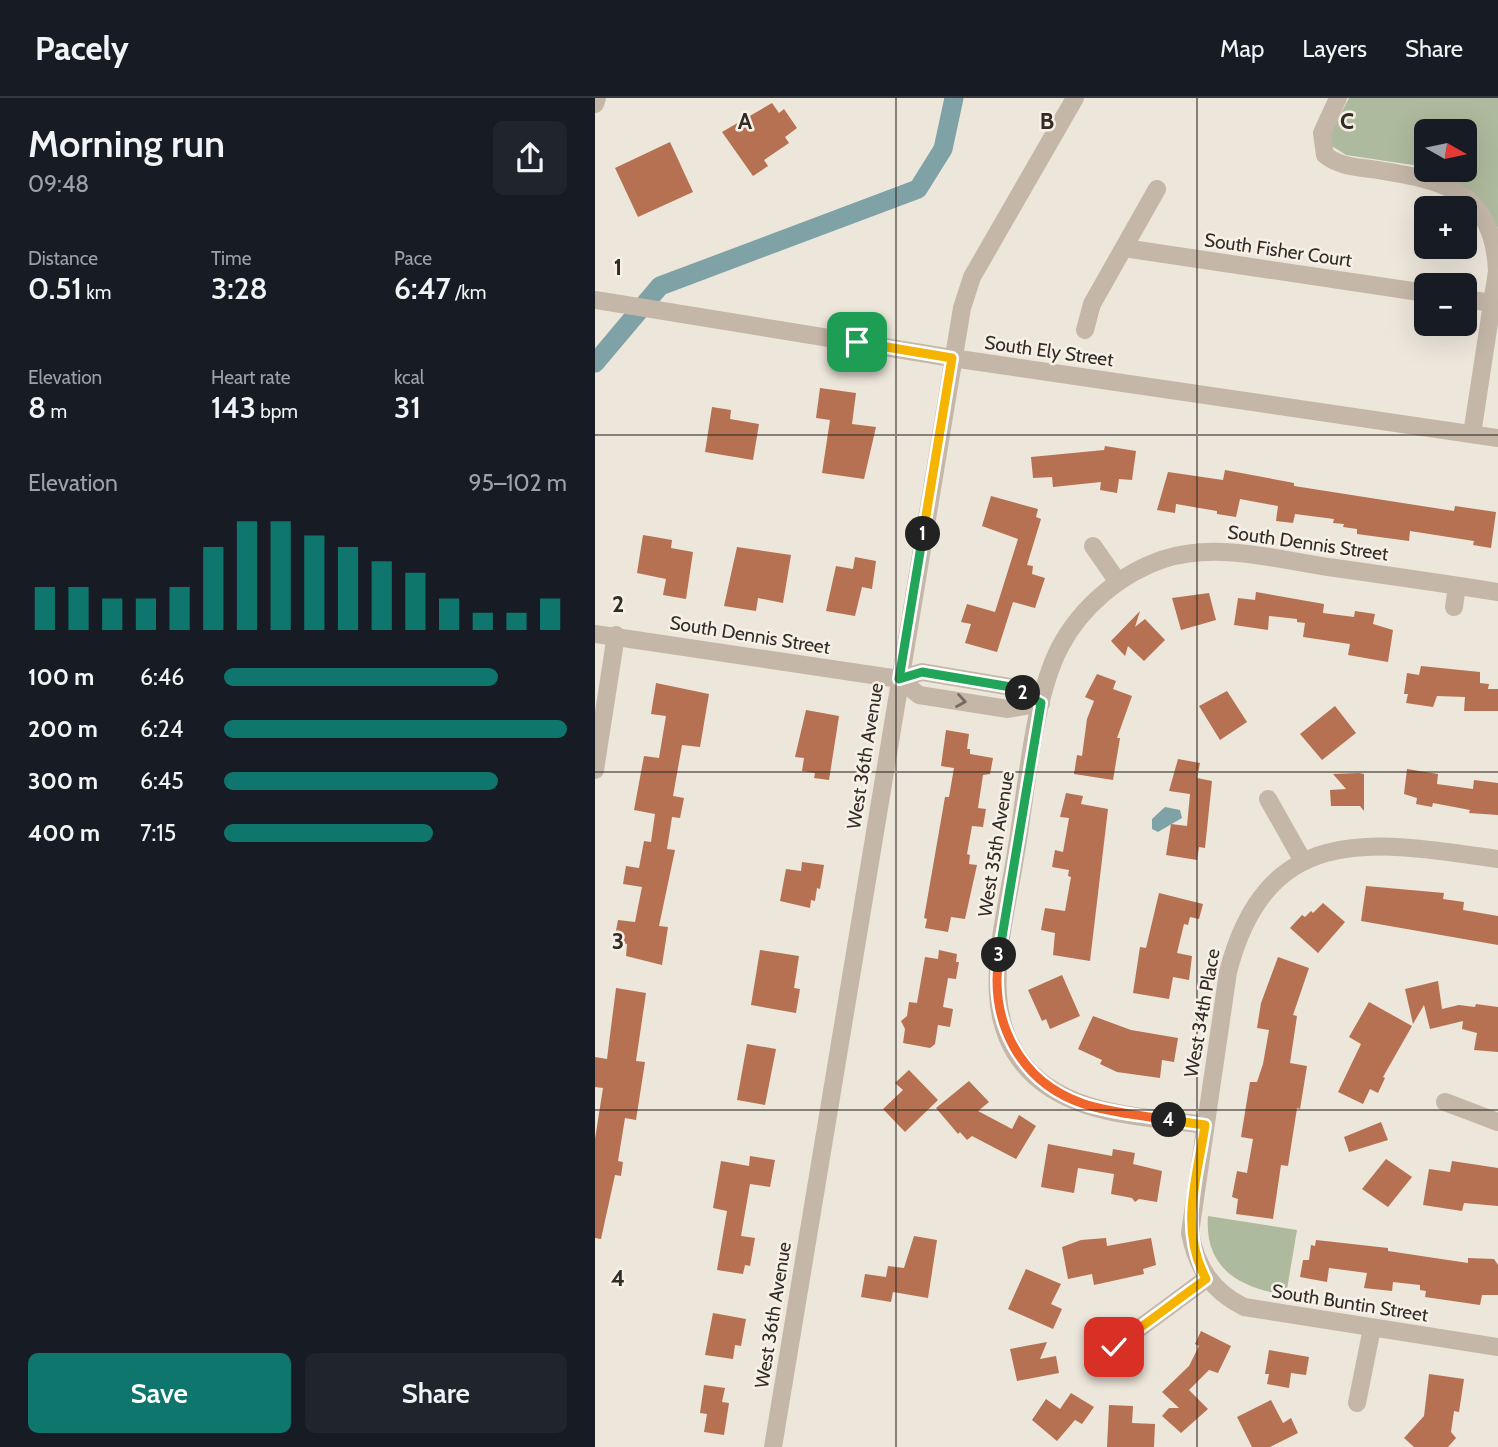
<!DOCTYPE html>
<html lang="en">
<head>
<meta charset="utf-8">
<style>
  :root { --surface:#171b24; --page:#20242c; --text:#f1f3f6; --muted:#9ea1a6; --line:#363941; --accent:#0f766e }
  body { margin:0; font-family:Cabin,sans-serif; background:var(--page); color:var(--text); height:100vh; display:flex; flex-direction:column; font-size:26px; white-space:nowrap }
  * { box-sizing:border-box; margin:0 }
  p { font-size:23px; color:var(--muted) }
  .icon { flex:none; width:38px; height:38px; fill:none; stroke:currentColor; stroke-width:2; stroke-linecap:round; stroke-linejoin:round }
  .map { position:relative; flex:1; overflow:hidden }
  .details { display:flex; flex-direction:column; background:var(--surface); width:595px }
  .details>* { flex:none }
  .needle { width:46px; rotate:99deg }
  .controls { position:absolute; left:819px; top:21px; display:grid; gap:14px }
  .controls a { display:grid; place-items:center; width:63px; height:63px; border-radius:10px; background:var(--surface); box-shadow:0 7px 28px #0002; font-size:35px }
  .pin { position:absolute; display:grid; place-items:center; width:60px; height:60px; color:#fff; margin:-30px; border-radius:14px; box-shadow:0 4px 10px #0006 }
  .km { position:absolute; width:35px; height:35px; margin:-18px; border-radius:50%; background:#222; color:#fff; font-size:19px; line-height:35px; text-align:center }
  .round { display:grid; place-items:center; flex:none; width:74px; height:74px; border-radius:10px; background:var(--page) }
  .summary { display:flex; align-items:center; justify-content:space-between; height:119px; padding:0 28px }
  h1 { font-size:38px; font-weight:600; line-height:52px }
  .metrics { display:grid; grid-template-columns:repeat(3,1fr); gap:10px; height:119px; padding:7px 28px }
  .metrics div { display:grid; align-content:center }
  .metrics b { font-size:30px; font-weight:600 }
  .metrics small { font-size:19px; font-weight:400 }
  .metrics p { font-size:19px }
  .chart { height:196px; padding:14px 28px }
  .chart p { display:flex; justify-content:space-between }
  .chart svg { width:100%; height:126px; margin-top:7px; stroke:var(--accent); stroke-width:6 }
  .action { display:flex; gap:14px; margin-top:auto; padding:14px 28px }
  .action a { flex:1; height:80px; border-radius:10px; background:var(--accent); color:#fff; font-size:28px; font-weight:600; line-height:80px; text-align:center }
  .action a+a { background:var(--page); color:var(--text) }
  ul { padding:0 28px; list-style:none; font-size:23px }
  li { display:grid; grid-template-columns:112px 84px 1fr; align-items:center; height:52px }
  li i { height:18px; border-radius:9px; background:var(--accent) }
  header { display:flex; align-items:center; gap:42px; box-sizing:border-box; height:98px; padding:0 35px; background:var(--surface); border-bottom:2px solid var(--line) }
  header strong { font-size:33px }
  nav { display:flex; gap:38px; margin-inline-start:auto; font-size:24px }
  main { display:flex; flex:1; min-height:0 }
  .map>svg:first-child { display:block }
  .green { fill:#aeba9d }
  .water { fill:#7ea2a6 }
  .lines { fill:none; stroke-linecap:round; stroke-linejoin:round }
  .canal { stroke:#7ea2a6; stroke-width:19 }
  .building { fill:#b57151 }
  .minor { stroke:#c4b7a8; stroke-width:18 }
  .tertiary { stroke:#c4b7a8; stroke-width:18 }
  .oneway { stroke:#746a61 }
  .split-1-casing { stroke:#fff; stroke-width:14 }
  .split-2-casing { stroke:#fff; stroke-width:14 }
  .split-3-casing { stroke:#fff; stroke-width:14 }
  .split-4-casing { stroke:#fff; stroke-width:14 }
  .split-5-casing { stroke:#fff; stroke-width:14 }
  .split-1 { stroke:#f5b400; stroke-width:9 }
  .split-2 { stroke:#22a559; stroke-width:9 }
  .split-3 { stroke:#22a559; stroke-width:9 }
  .split-4 { stroke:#f0652b; stroke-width:9 }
  .split-5 { stroke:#f5b400; stroke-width:9 }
  .grid { fill:none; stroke:#322b27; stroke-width:2; stroke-opacity:0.55 }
  .labels { text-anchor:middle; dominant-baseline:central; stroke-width:5; stroke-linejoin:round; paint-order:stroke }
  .street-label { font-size:19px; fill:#322b27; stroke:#f6f0e6 }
  .grid-label { font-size:23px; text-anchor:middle; font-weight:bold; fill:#322b27; stroke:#f6f0e6; stroke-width:5; stroke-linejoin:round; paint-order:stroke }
</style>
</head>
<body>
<header>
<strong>Pacely</strong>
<nav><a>Map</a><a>Layers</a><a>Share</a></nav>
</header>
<main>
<section class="details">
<div class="summary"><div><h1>Morning run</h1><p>09:48</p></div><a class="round"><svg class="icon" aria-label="share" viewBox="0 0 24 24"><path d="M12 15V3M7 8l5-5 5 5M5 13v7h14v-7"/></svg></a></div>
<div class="metrics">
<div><p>Distance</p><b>0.51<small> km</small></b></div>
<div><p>Time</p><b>3:28</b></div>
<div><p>Pace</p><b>6:47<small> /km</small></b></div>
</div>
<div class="metrics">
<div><p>Elevation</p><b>8<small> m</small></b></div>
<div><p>Heart rate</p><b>143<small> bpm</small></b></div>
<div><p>kcal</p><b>31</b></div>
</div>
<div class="chart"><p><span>Elevation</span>95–102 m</p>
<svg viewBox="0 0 160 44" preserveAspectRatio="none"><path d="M5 44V29M15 44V29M25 44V33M35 44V33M45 44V29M55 44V15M65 44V6M75 44V6M85 44V11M95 44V15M105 44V20M115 44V24M125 44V33M135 44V38M145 44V38M155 44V33"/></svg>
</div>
<ul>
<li><b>100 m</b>6:46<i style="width:80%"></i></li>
<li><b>200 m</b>6:24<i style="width:100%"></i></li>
<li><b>300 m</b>6:45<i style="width:80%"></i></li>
<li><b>400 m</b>7:15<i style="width:61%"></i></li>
</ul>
<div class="action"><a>Save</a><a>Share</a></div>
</section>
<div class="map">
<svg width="903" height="1349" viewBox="0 0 903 1349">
  <rect width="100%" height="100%" fill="#ede6db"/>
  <g class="green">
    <polygon points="754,0 903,0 903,130 879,95 842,72 870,72 870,33 831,33 831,69 751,57 737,48 734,39"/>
    <path d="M613,1118L702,1132L691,1197C645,1190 609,1171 613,1118Z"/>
  </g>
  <polygon class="water" points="570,709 585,712 587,720 563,734 557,731 557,721"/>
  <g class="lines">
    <polyline class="canal" points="0,265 65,188 323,91 348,51 359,0"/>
  </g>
  <g class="building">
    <polygon points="177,5 184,15 189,11 202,30 190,39 194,45 169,62 173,68 158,78 127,34"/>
    <polygon points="75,44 98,94 43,119 20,70"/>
    <polygon points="225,290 261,295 257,326 281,329 269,381 227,375 235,322 221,320"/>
    <polygon points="117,309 136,312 135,321 164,326 158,362 110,354"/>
    <polygon points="510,348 541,353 537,382 524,381 522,395 505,392 506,384 458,389 457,379 438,380 436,359 509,352"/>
    <polygon points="630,372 699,385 699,388 814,406 859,413 860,408 901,414 896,450 878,447 879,443 815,433 814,443 762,436 762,431 748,429 749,426 738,425 739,421 700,416 698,425 681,423 683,408 645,401 641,419 622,416 622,413 581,406 580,415 562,412 573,374 628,382"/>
    <polygon points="396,398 443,411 441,419 446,421 432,467 438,468 437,476 450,480 440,510 418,504 402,554 370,545 376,526 366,524 372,506 400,514 423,441 387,428"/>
    <polygon points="48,437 77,442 76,450 98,454 91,501 68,497 71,481 42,475"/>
    <polygon points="142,449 196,457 188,505 163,500 161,513 129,508"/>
    <polygon points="260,459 281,463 277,491 267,489 260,518 231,513 241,468 258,471"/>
    <polygon points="661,494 729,506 728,515 759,519 760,513 780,516 778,526 798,532 793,564 753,557 755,546 708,539 710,525 702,524 702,521 674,518 673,532 639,527 643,500 660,502"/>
    <polygon points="614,495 621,522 586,532 577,500"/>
    <polygon points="545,513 540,529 550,521 570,542 549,563 533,548 530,558 516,543"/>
    <polygon points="826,568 885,574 885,585 894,586 893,591 903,591 903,613 869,613 870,599 842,598 838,609 811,605 813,596 809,596 812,575 824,577"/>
    <polygon points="502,576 521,583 518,591 537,598 522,640 525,640 518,682 479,676 482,657 487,658 492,621 499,603 490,599"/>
    <polygon points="61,585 114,596 105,649 87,647 78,698 89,700 85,720 77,719 72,751 80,752 64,828 73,829 67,867 31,858 32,846 19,843 23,822 40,824 47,789 28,786 31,768 44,770 49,743 56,744 60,716 39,712 49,658 64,660 71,618 56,616"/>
    <polygon points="632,593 652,624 625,642 604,608"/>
    <polygon points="740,608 761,635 727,662 705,636"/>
    <polygon points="211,612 244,618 234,682 219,680 220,675 207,673 209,660 200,659"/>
    <polygon points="351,632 374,636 372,651 375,651 375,656 398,660 395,676 388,677 383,710 391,711 388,729 377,728 372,756 375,757 374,766 382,767 370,821 356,819 353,834 330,830 332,821 329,820 350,699 354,699 359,670 346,668"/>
    <polygon points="583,661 605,665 602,680 617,683 610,750 604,749 602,762 571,757 576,726 592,728 595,696 574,693"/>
    <polygon points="812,671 843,676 842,686 878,691 879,682 903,685 903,717 874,715 875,712 838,705 837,709 821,706 822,700 809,696"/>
    <polygon points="764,675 769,676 769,713 765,708 736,708 735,692 751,691 738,676"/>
    <polygon points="471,695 488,698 486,706 513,711 495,863 458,857 460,835 446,832 450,810 470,813 476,779 473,778 474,772 457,769 460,752 468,754 474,720 465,719"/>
    <polygon points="207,764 229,767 225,791 222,790 220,803 216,802 215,810 185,803 191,771 206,773"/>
    <polygon points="771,788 849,795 848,801 869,804 868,812 903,818 903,847 766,823"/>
    <polygon points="564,795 608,806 604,821 595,819 593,827 589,826 582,855 597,858 594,882 578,879 574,901 538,895 545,849 551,850"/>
    <polygon points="728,805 750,824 723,855 695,830 707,817 710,819 716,813 718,815"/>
    <polygon points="165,852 204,858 199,890 205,891 201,915 156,907"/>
    <polygon points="344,852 362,856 361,864 364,864 361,881 353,880 348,909 358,911 355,929 343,927 340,946 335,950 308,945 310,931 306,923 312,918 314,904 322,905 330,859 343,861"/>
    <polygon points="683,859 714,870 698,917 702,918 695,965 712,968 705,1011 702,1010 693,1068 686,1067 678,1121 641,1116 643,1101 637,1099 642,1073 652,1075 658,1041 646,1039 652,1002 655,984 662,984 668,966 674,932 662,930 666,905"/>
    <polygon points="467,877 485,918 455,931 451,921 447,923 433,892"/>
    <polygon points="843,883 847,911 864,907 880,909 881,906 903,909 903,954 879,952 882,935 867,931 868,923 835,931 829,907 818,926 810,891"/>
    <polygon points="21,890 51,895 41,963 50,964 41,1022 30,1020 23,1063 28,1064 26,1078 20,1077 6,1141 0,1140 0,1041 8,990 0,989 0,959 12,961"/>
    <polygon points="774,904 817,928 788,979 790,980 783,995 775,991 768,1006 743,994 766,946 754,939"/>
    <polygon points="498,918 536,932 583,940 579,964 567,962 565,980 522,974 505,966 507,962 483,951"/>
    <polygon points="152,946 181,951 170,1007 142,1002"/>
    <polygon points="314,972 343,1002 310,1034 288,1011 308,992 300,985"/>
    <polygon points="374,983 394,1004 383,1013 417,1031 424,1017 441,1028 421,1061 377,1038 372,1042 365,1034 363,1036 341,1010"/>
    <polygon points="786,1024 793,1042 754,1054 749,1039"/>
    <polygon points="453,1046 517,1058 518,1051 540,1055 538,1066 567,1073 562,1104 544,1101 540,1104 537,1100 516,1096 519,1076 483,1070 479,1095 446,1089"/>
    <polygon points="155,1058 180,1062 175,1089 155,1086 146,1138 160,1140 155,1168 150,1167 148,1176 122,1172 132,1113 118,1110 126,1063 154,1068"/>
    <polygon points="791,1061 817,1079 793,1109 767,1091"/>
    <polygon points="857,1063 903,1070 903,1108 869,1105 867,1113 828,1107 834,1071 855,1074"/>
    <polygon points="319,1138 342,1142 333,1200 298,1194 296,1204 266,1199 270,1176 291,1179 293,1168 309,1170"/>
    <polygon points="511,1140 512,1148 556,1140 561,1167 548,1171 549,1176 499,1187 497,1176 473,1181 467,1149 486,1142"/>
    <polygon points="721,1142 793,1150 793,1153 873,1165 873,1160 899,1161 903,1167 903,1197 887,1197 885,1207 830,1199 831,1193 825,1192 825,1187 798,1184 797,1193 769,1190 772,1175 734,1170 732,1184 705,1179 708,1162 714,1162 716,1147 720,1148"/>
    <polygon points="431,1171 466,1186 456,1206 467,1211 458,1231 413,1211"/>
    <polygon points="118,1215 151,1221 146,1248 140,1247 138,1261 110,1257"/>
    <polygon points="606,1233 636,1248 623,1275 614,1272 594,1292 613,1311 586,1335 567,1318 574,1310 584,1310 567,1294 594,1268 604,1248 600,1246"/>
    <polygon points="452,1244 445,1261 461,1258 464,1275 422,1283 415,1251"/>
    <polygon points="674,1252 714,1259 711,1277 696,1275 694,1290 672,1286 674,1276 670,1276"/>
    <polygon points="834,1276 869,1281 864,1314 859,1313 856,1334 861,1340 853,1349 819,1349 809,1340 829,1318"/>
    <polygon points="109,1287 130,1290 127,1304 134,1305 129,1337 109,1334 112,1316 105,1315"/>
    <polygon points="476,1295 499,1309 487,1326 480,1322 462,1343 437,1322 451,1301 465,1311"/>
    <polygon points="676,1302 688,1325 696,1320 703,1335 675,1349 657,1349 642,1319"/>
    <polygon points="514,1307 538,1308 537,1325 560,1326 559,1349 512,1349"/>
  </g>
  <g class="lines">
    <g class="minor">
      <path d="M743,0L727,35L730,57C744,68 760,69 776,71C845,82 898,90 902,173L877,336"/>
      <polyline points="0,6 2,0"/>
      <polyline points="529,150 831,195"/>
      <polyline points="870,201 897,205"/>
      <polyline points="490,232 497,206 562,91"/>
      <polyline points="498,448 523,484"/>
      <polyline points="859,509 862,488"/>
      <polyline points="0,536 304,581 327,574 416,589 446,605"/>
      <polyline points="304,581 324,597 413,611 446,605"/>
      <polyline points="0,672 21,537"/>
      <polyline points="673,701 708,763"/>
      <path d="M903,761C779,743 672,722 633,874L595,1135C602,1170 617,1193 649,1209L903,1249"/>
      <polyline points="850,1004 903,1024"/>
      <path d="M610,1027C548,1018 462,1018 423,959C411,942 404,918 403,897C400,850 414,800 421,754C432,693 437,603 465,549C486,509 526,475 569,461C621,444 680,461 733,469C790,477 846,485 903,494"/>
      <polyline points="519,1249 611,1181"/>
      <polyline points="762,1305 777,1230"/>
    </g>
    <g class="tertiary">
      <polyline points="0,202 357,260 903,340"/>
      <polyline points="178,1349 367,210 377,179 480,0"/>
    </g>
  </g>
  <defs><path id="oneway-chevron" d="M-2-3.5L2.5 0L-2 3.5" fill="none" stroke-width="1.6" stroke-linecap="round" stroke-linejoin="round" transform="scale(1.75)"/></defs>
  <use class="oneway" href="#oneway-chevron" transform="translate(366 603) rotate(9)"/>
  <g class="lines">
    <defs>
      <polyline id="split-1" points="262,244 357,260 328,436"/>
      <polyline id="split-2" points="328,436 304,581 327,574 416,589 428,595"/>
      <polyline id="split-3" points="404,857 446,605 428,595"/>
      <path id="split-4" d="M404,857C394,923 424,984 489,1006C516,1015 545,1017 574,1022"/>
      <path id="split-5" d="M519,1249L611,1181C584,1130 602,1081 610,1027L574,1022"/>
    </defs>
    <use href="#split-1" class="split-1-casing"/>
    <use href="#split-2" class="split-2-casing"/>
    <use href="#split-3" class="split-3-casing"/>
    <use href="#split-4" class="split-4-casing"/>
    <use href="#split-5" class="split-5-casing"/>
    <use href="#split-1" class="split-1"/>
    <use href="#split-2" class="split-2"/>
    <use href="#split-3" class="split-3"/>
    <use href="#split-4" class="split-4"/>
    <use href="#split-5" class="split-5"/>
  </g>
  <path class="grid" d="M301,0V1349M602,0V1349M0,337H903M0,674H903M0,1012H903"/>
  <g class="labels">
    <g class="street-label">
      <text transform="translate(683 152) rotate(8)">South Fisher Court</text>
      <text transform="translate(454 253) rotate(8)">South Ely Street</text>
      <text transform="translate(713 445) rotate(8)">South Dennis Street</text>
      <text transform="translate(155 537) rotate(9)">South Dennis Street</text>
      <text transform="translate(270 658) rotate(-81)">West 36th Avenue</text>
      <text transform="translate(401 746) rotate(-81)">West 35th Avenue</text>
      <text transform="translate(607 915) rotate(-80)">West 34th Place</text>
      <text transform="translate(755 1205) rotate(9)">South Buntin Street</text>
      <text transform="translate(178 1217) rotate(-81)">West 36th Avenue</text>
    </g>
  </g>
  <g class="grid-label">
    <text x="150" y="31">A</text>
    <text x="452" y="31">B</text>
    <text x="752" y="31">C</text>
    <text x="23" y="177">1</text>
    <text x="23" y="514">2</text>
    <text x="23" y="851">3</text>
    <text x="23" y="1188">4</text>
  </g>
</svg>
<div class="controls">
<a><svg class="needle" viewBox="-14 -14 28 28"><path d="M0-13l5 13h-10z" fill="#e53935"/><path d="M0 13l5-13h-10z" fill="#9ea1a6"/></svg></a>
<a>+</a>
<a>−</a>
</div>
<div class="pin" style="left:262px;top:244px;background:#1e9e55"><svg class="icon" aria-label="arrive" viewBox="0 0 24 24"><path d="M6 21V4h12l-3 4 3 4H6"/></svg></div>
<div class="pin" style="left:519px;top:1249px;background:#d93025"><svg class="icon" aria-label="check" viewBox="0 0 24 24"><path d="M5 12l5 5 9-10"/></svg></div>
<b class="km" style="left:328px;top:436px">1</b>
<b class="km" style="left:428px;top:595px">2</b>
<b class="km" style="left:404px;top:857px">3</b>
<b class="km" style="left:574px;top:1022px">4</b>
</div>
</main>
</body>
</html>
